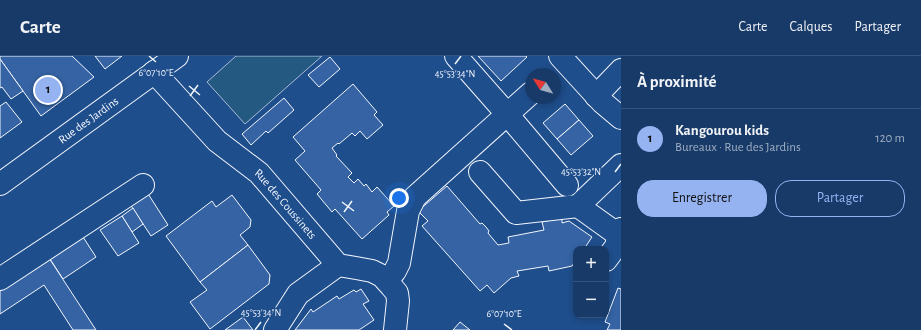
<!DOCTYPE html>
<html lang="fr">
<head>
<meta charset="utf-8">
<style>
  :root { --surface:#173a69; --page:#20416f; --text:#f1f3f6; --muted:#9eadc0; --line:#36547d; --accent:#95b2f1 }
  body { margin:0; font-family:"Alegreya Sans",sans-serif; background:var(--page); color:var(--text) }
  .controls { position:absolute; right:12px; bottom:12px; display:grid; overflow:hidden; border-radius:8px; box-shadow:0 2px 6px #0003 }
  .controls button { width:36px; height:36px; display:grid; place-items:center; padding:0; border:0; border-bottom:1px solid var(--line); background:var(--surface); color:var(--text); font:20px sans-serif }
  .compass { position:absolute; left:525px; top:12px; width:36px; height:36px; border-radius:50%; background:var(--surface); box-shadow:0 2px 6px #0003; rotate:307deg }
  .you { position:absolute; left:399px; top:142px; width:14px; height:14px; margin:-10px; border:3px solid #fff; border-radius:50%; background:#1a73e8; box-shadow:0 0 0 6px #1a73e833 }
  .badge { display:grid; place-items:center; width:26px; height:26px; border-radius:50%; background:var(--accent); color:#111; font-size:13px; font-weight:700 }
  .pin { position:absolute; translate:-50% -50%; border:2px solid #fff; box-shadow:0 1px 4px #0006 }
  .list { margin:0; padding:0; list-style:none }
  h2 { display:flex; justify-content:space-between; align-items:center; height:52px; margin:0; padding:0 16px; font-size:17px }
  h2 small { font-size:13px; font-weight:400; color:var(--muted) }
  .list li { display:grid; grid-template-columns:26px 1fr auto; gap:12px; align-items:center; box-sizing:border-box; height:60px; padding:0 16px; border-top:1px solid var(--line) }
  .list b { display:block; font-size:15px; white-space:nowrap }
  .list p { margin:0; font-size:13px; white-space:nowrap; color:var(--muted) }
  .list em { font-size:13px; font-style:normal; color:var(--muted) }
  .actions { display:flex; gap:8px; padding:12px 16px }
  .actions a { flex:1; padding:9px 0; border:1px solid var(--accent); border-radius:16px; text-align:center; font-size:14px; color:var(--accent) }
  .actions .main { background:var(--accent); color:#111 }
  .map { position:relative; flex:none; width:621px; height:274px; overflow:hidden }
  header { display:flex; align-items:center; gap:24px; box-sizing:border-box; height:56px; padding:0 20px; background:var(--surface); border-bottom:1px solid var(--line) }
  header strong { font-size:19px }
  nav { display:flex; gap:22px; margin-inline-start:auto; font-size:14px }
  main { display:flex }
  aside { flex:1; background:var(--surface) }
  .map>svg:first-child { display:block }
</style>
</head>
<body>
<header>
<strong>Carte</strong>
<nav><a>Carte</a><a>Calques</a><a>Partager</a></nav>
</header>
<main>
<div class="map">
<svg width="621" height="274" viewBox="0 0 621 274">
  <rect width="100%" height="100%" fill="#1f4e8c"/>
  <!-- green -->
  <path fill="#245a82" stroke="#a8bbd7" d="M 236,0 L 322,0 L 245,68 L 207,26 Z"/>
  <!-- building -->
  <g fill="#3563a3" stroke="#f2f6ff">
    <path d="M 0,0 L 72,0 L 94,21 L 41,60 L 0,3 Z"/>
    <path d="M 95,0 L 122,0 L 105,13 Z"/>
    <path d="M 478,0 L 526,0 L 527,1 L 501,25 Z"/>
    <path d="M 330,1 L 340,13 L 319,31 L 308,19 Z"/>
    <path d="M 0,3 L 23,35 L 11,43 L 2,31 L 0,32 Z"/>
    <path d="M 353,28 L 377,56 L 374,59 L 383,69 L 367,83 L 360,75 L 355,80 L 352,77 L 339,88 L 338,87 L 332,92 L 337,99 L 336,100 L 352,117 L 348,121 L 354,127 L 358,123 L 364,130 L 366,128 L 372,136 L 377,131 L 394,150 L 387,156 L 389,159 L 362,183 L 335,153 L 332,156 L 317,138 L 321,134 L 295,104 L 305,95 L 293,81 Z"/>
    <path d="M 284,42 L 294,54 L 268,77 L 266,75 L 251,89 L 242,78 Z"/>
    <path d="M 6,46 L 22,66 L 0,82 L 0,50 Z"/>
    <path d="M 565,48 L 579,64 L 557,83 L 543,67 Z"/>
    <path d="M 579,64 L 593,80 L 571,99 L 557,83 Z"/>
    <path d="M 447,130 L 480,168 L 482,167 L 486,171 L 489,175 L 488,177 L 498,189 L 509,187 L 508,181 L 544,174 L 542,166 L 562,162 L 562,167 L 569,165 L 592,181 L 584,193 L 576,193 L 576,204 L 572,210 L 549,215 L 548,210 L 517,215 L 519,220 L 511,222 L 494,237 L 487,229 L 480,235 L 422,170 L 428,165 L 418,155 Z"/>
    <path d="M 145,133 L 168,169 L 151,180 L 128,145 Z"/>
    <path d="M 232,139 L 251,164 L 250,171 L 240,179 L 248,189 L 200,226 L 166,180 L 212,145 L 216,151 Z"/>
    <path d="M 133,152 L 143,168 L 132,176 L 122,160 Z"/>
    <path d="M 122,160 L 139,187 L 118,200 L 100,174 Z"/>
    <path d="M 83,181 L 96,201 L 63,223 L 50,203 Z"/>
    <path d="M 248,189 L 270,219 L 269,228 L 210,273 L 190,246 L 207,234 L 200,226 Z"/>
    <path d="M 49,202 L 96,274 L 73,274 L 44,229 L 0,258 L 0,235 Z"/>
    <path d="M 618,232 L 621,233 L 621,274 L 607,274 L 610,268 L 605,266 Z"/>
    <path d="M 361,233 L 369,245 L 363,248 L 374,264 L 359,274 L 295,274 L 311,253 L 313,256 L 337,240 L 339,243 L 354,234 L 356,236 Z"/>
    <path d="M 243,261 L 253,274 L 225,274 Z"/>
    <path d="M 460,266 L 470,274 L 453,274 Z"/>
  </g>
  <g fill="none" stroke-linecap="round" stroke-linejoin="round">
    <defs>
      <g id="minor">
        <path d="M 456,0 L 507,58 L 567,129"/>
        <path d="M 560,0 L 602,46 L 621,62"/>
        <path id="s1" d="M 154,16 L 217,85 L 259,117 L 338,209 L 356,212 L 372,215 L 382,220 L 391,230 L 397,237 L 398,245 L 395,274"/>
        <path d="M 596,40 L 621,14"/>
        <path d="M 480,116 L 516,157 L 578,150 L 621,109"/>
        <path id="s2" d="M 0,128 L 177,0"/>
        <path d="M 578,150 L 617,178 L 621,173"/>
        <path d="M 606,204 L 617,189 L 617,178"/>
        <path d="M 0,223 L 143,129"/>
        <path d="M 387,225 L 395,215 L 399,207 L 408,155 L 415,141 L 531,37"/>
        <path d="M 275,274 L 298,238 L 338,209"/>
      </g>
    </defs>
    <!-- minor casing -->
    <use href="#minor" stroke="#f2f6ff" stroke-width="24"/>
    <!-- minor -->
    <use href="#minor" stroke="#1f4e8c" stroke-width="22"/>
  </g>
  <!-- ticks -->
  <path fill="none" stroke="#f2f6ff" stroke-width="1.5" d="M 149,0 L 156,6M 455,8 L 461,0M 189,30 L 200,39M 190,40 L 198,29M 615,116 L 621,108M 342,146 L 354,155M 344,156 L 352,145M 504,268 L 512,274M 255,274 L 261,266"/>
  <g text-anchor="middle" stroke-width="3" stroke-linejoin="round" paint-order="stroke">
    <!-- street labels -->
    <g font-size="12" fill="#f2f6ff" stroke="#1f4e8c">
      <text dy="4" stroke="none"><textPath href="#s2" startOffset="109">Rue des Jardins</textPath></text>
      <text dy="4" stroke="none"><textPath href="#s1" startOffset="187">Rue des Coussinets</textPath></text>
    </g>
  </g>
  <g font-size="10" text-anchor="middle" fill="#f2f6ff" stroke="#1f4e8c" stroke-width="3" stroke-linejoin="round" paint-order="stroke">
    <text x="156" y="20">6°07'10"E</text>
    <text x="455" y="21">45°53'34"N</text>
    <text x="581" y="119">45°53'32"N</text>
    <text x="261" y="260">45°53'34"N</text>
    <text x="504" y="261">6°07'10"E</text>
  </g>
</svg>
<div class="controls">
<button>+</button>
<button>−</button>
</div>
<svg class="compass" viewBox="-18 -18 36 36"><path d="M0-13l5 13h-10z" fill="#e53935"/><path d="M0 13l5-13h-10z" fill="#9eadc0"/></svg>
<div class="you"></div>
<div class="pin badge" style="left:48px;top:34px">1</div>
</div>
<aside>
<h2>À proximité<small></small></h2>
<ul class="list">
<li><span class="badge">1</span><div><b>Kangourou kids</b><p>Bureaux · Rue des Jardins</p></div><em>120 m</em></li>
</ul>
<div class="actions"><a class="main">Enregistrer</a><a>Partager</a></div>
</aside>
</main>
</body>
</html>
